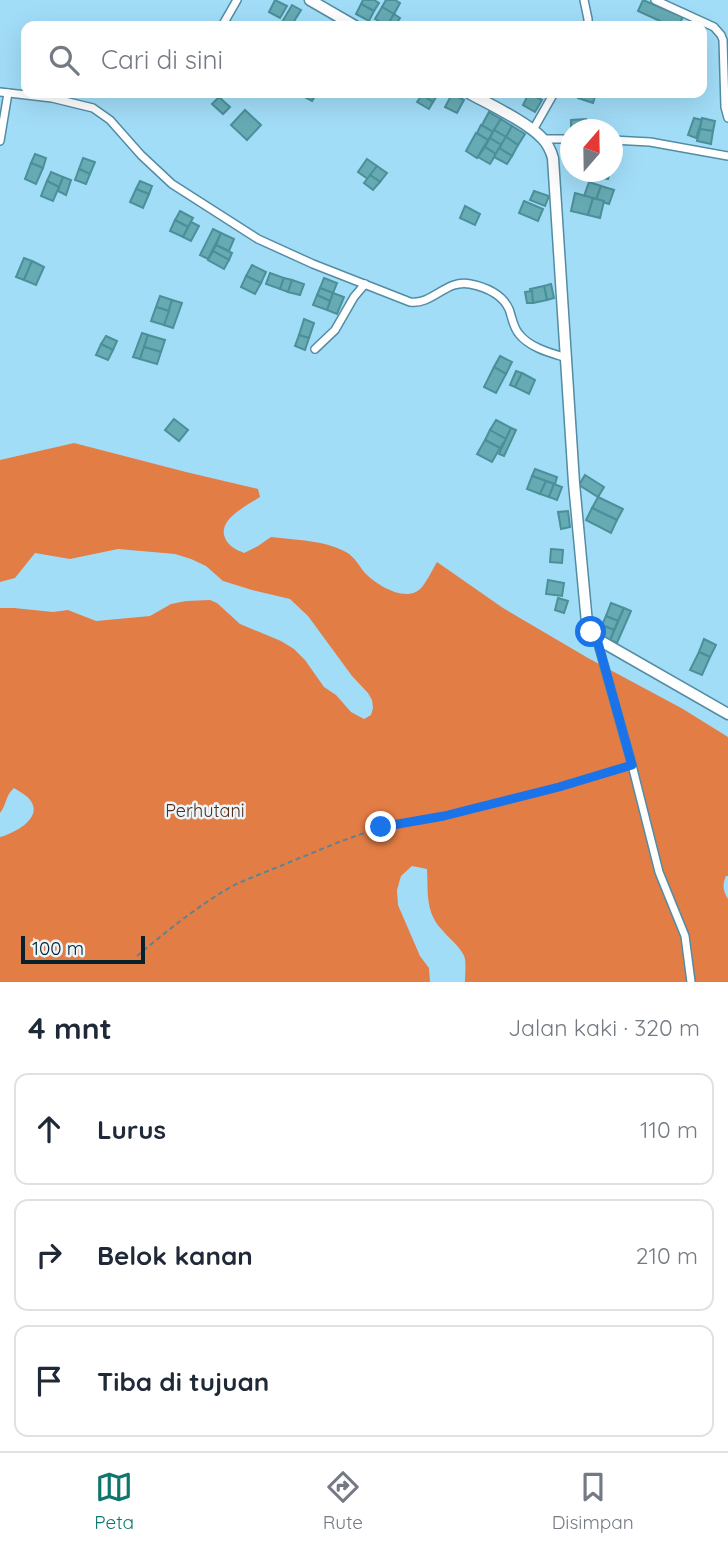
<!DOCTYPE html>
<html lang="id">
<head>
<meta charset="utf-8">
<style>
  :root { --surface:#fff; --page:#f2f2f3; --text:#1f2937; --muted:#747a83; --line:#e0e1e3; --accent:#0f766e }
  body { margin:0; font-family:Quicksand,sans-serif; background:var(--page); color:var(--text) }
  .compass { position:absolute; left:560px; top:119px; width:63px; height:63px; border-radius:50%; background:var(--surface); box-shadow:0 7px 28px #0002; rotate:20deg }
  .scale { position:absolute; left:21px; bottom:18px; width:124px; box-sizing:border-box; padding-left:7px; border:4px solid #08212a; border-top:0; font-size:19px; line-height:24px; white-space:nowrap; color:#08212a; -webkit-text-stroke:5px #ebf6fc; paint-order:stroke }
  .stop { position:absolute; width:21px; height:21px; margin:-16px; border:5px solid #1a73e8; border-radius:50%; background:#fff }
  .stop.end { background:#1a73e8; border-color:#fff; box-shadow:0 2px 7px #0008 }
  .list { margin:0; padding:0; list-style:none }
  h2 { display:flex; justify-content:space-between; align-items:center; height:91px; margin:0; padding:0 28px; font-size:30px }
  h2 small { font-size:23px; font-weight:400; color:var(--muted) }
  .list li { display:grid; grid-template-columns:46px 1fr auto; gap:21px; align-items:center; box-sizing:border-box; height:112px; margin:0 14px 14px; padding:0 14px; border:2px solid var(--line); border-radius:14px }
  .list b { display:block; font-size:26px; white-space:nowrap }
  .list em { font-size:23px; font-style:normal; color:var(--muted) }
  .icon { flex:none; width:38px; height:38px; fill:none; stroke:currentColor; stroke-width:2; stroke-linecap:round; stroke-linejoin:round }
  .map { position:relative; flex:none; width:728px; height:982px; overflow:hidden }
  .search { position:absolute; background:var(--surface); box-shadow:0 7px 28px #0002; left:21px; right:21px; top:21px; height:77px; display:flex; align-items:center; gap:18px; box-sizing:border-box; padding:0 24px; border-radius:14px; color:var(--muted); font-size:26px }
  .sheet { height:469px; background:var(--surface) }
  nav { display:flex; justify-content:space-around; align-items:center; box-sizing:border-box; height:98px; border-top:2px solid var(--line); background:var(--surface); font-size:19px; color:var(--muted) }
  nav a { display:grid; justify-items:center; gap:4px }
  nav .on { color:var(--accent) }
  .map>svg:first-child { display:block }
</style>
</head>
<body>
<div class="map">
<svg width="728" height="982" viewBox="0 0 728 982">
  <rect width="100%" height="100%" fill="#a2ddf8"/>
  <!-- forest -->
  <path fill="#e37d46" d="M 74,443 L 186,472 L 258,489 L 260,497 C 247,506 215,520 226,540 C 230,547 237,550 244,553 L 258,546 L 271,537 C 296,540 324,540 346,552 C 355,557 359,566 365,573 C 375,584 404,602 419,590 C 426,584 432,570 437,562 L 503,608 L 588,658 L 683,709 L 728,737 L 728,876 L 726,876 C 722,885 723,891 728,899 L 728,982 L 465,982 C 465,975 466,966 465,959 C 462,946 441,933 434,919 C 426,904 428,887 427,869 L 412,866 L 401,876 L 397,890 L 398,905 L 420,956 L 429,968 L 430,982 L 0,982 L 0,837 C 12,834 41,820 32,803 C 29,796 20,792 14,788 C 5,796 7,804 0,813 L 0,608 L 14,608 L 53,612 L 68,610 L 96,621 L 150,616 L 171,604 L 186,601 L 210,600 L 217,603 L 240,624 L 281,641 L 294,649 L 305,660 L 324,687 L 336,695 L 351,712 L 364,719 L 371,715 L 373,708 L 372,700 L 368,693 L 352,676 L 308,616 L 290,599 L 252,590 L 223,581 L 206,566 L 191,559 L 175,554 L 118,549 L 70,559 L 35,553 L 15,578 L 0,582 L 0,460 Z"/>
  <!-- building -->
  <g fill="#66abb4" stroke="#4b8f99" stroke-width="2">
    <path d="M 275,0 L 287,6 L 280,18 L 269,12 Z"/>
    <path d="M 363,0 L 374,0 L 379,3 L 374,11 L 361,4 Z"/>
    <path d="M 386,0 L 395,0 L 400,3 L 394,14 L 382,7 Z"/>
    <path d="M 643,0 L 683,17 L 678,26 L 671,26 L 638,11 Z"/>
    <path d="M 361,4 L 374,11 L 369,21 L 356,14 Z"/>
    <path d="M 292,5 L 301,10 L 291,26 L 286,26 L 281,24 Z"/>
    <path d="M 382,7 L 394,14 L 387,26 L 375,19 Z"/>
    <path d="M 394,14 L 400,18 L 395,26 L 387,26 Z"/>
    <path d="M 300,93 L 317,93 L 312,101 L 299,94 Z"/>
    <path d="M 423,93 L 439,93 L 433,102 L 422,95 Z"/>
    <path d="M 529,93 L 542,100 L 535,112 L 523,105 Z"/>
    <path d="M 579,93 L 596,93 L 593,103 L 578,98 Z"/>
    <path d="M 452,94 L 464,100 L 457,113 L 445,107 Z"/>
    <path d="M 422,95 L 433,102 L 429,109 L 417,102 Z"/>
    <path d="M 219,97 L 230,107 L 223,114 L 212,104 Z"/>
    <path d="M 245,110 L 261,125 L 247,140 L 231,125 Z"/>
    <path d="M 489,112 L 501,119 L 493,132 L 482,125 Z"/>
    <path d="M 694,118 L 702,120 L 696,138 L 688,135 Z"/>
    <path d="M 702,118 L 715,121 L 713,131 L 700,129 Z"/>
    <path d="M 501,119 L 512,126 L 506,137 L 494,130 Z"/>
    <path d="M 586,119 L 587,130 L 571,130 L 571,120 Z"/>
    <path d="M 481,125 L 493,132 L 488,140 L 477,133 Z"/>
    <path d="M 512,126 L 525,134 L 518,145 L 506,137 Z"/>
    <path d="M 700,129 L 713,131 L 711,144 L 697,141 Z"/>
    <path d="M 494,130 L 506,137 L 501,145 L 490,138 Z"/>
    <path d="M 476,133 L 488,140 L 477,158 L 466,151 Z"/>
    <path d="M 506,137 L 518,145 L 512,156 L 499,148 Z"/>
    <path d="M 490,138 L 501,145 L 496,154 L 485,147 Z"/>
    <path d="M 485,147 L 496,154 L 490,164 L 478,157 Z"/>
    <path d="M 499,148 L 512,156 L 507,164 L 494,157 Z"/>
    <path d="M 35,154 L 46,158 L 43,168 L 31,163 Z"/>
    <path d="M 83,158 L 95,162 L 90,174 L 79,169 Z"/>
    <path d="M 367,159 L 377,166 L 368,179 L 358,172 Z"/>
    <path d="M 31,163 L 43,168 L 36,184 L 25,179 Z"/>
    <path d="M 377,166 L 387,173 L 380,182 L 370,175 Z"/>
    <path d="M 79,169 L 90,174 L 86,184 L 75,180 Z"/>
    <path d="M 51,172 L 63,177 L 59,187 L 47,181 Z"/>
    <path d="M 594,172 L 610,172 L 608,179 L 593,176 Z"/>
    <path d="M 370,175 L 380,182 L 373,190 L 364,183 Z"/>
    <path d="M 63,177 L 71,180 L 66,195 L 58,191 Z"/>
    <path d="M 47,181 L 59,187 L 53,201 L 41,196 Z"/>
    <path d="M 140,181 L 152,186 L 149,194 L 136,189 Z"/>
    <path d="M 589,182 L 601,186 L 596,200 L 584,196 Z"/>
    <path d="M 601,186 L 614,190 L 609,204 L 596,200 Z"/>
    <path d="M 136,189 L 149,194 L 143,208 L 130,202 Z"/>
    <path d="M 534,191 L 549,196 L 545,206 L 530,200 Z"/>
    <path d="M 575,193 L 593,198 L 588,215 L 571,211 Z"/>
    <path d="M 593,198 L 604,201 L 600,218 L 588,215 Z"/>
    <path d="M 524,201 L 543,209 L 538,221 L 519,213 Z"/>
    <path d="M 465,206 L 480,214 L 475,225 L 460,218 Z"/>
    <path d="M 180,211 L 193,218 L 188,227 L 175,220 Z"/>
    <path d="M 175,220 L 188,227 L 183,237 L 170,231 Z"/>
    <path d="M 191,222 L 199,226 L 191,241 L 183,237 Z"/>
    <path d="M 213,229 L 221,233 L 208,259 L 200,255 Z"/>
    <path d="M 221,233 L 234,239 L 229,251 L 216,245 Z"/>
    <path d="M 216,245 L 232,253 L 229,260 L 213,251 Z"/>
    <path d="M 213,251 L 229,260 L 224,269 L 208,260 Z"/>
    <path d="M 24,258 L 32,261 L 24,280 L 16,277 Z"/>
    <path d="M 32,261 L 44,267 L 36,285 L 24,280 Z"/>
    <path d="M 252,265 L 266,272 L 261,283 L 246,276 Z"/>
    <path d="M 270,273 L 284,278 L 280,289 L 266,284 Z"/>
    <path d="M 246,276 L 261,283 L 255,294 L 241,287 Z"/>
    <path d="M 284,278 L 292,280 L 288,292 L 280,289 Z"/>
    <path d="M 324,278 L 337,283 L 333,293 L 320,288 Z"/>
    <path d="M 292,280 L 304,284 L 300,295 L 288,292 Z"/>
    <path d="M 551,284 L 554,298 L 547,300 L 544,286 Z"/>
    <path d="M 544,286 L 547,300 L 533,303 L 530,289 Z"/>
    <path d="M 320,288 L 333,293 L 330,301 L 317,295 Z"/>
    <path d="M 532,291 L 533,303 L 527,303 L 525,292 Z"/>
    <path d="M 333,293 L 344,297 L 337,314 L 327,310 Z"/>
    <path d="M 317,295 L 330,301 L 327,310 L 313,305 Z"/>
    <path d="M 160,296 L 172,300 L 169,311 L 156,307 Z"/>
    <path d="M 172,300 L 182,303 L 173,328 L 164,325 Z"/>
    <path d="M 156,307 L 169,311 L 164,325 L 151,321 Z"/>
    <path d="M 304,319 L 314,323 L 309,338 L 299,335 Z"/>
    <path d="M 142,333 L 148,335 L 140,359 L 133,357 Z"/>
    <path d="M 148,335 L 165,340 L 161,352 L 144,347 Z"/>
    <path d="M 299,335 L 309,338 L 305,350 L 295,346 Z"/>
    <path d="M 106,336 L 117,341 L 113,350 L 101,344 Z"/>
    <path d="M 101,344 L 113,350 L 108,360 L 96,355 Z"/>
    <path d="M 144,347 L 161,352 L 157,364 L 140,359 Z"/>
    <path d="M 500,356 L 512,362 L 506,374 L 494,367 Z"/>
    <path d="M 494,367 L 506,374 L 496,393 L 484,387 Z"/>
    <path d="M 516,371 L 522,373 L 515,387 L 510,385 Z"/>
    <path d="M 522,373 L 535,380 L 529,394 L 515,387 Z"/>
    <path d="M 174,419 L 188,430 L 179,441 L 165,430 Z"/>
    <path d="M 496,420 L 511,428 L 506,439 L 490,430 Z"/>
    <path d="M 511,428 L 516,430 L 504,456 L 499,454 Z"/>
    <path d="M 490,430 L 506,439 L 500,448 L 485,440 Z"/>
    <path d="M 485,440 L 500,448 L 492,462 L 477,454 Z"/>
    <path d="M 535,469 L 557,477 L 555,484 L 532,476 Z"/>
    <path d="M 585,475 L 604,487 L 598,497 L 579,485 Z"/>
    <path d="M 532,476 L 546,481 L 540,494 L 527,489 Z"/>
    <path d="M 546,481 L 554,484 L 549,497 L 540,494 Z"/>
    <path d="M 554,484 L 562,487 L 557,500 L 549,497 Z"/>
    <path d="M 598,497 L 623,509 L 617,520 L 592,508 Z"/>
    <path d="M 592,508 L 617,520 L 611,533 L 586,520 Z"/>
    <path d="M 568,511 L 570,527 L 561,529 L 558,512 Z"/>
    <path d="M 551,549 L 563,550 L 562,563 L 550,562 Z"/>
    <path d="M 548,580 L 564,583 L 562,596 L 546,594 Z"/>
    <path d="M 558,598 L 568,601 L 564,613 L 555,610 Z"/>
    <path d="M 611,603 L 624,608 L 618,621 L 606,616 Z"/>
    <path d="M 624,608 L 631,611 L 617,643 L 610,640 Z"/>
    <path d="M 606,616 L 618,621 L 614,630 L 602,625 Z"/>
    <path d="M 602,625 L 614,630 L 610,640 L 598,635 Z"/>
    <path d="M 704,639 L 716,645 L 710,657 L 699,652 Z"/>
    <path d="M 699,652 L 710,657 L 702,675 L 690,670 Z"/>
  </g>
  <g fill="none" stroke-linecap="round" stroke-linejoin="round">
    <defs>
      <g id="street">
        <path d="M 584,0 L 588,19 L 588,26"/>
        <path d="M 655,0 L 714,27 L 721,35 L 723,40 L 725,107 L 728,118"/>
        <path d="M 222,26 L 237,0"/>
        <path d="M 0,92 L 52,98 L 93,108 L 110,120 L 141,155 L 172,184 L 258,239 L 313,264 L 410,302 C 433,305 446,279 470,284 C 485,287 502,294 509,309 C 512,317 513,327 519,334 C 530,348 551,353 567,358"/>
        <path d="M 533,130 L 554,93"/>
        <path d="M 543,139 L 570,139"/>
        <path d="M 612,140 L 650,142 L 728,156"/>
        <path d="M 0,141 L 8,93"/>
        <path d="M 315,349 L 335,330 L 354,297 L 365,284"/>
        <path d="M 597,640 L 632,765 L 659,872 L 685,936 L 691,982"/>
      </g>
      <g id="secondary">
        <path d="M 310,0 L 355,26"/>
        <path d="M 469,93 C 489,104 527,122 542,138 C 548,144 551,151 553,158 L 574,483 L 587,623 L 591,632 L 597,639 L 728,714"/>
      </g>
    </defs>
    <!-- street casing -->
    <use href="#street" stroke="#538ca4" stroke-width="10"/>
    <!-- secondary casing -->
    <use href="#secondary" stroke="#538ca4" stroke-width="13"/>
    <!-- path -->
    <path stroke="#598497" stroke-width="2" stroke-dasharray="5 3.5" stroke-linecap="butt" d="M 137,956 C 168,930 200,904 236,884 L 339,842 L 381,827 L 444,816 L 559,787 L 624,767"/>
    <!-- street -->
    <use href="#street" stroke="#fff" stroke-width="7"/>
    <!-- secondary -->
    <use href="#secondary" stroke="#fff" stroke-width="10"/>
  </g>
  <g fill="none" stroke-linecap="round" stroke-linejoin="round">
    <!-- route -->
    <path stroke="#1a73e8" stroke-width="9" d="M 381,827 L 444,816 L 559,787 L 632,765 L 597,639 L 591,632"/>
  </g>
  <g text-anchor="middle" stroke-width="5" stroke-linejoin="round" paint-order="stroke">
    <!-- park labels -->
    <g font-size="18" fill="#552c16" stroke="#ebf6fc">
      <text x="205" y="817">Perhutani</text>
    </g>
  </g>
</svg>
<svg class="compass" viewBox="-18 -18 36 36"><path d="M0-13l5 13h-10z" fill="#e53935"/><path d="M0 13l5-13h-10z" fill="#747a83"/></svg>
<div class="scale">100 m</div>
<div class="stop" style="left:591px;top:632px"></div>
<div class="stop end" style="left:381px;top:827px"></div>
<div class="search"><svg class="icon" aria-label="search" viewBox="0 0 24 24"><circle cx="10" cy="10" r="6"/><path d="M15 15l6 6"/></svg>Cari di sini</div>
</div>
<section class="sheet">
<h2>4 mnt<small>Jalan kaki · 320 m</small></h2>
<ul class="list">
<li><svg class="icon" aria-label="ahead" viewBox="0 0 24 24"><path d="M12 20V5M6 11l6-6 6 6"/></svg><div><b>Lurus</b></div><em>110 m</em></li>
<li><svg class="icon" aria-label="right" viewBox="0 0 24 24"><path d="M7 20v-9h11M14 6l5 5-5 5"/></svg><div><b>Belok kanan</b></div><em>210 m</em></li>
<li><svg class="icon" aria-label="arrive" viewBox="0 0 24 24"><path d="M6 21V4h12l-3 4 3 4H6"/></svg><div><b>Tiba di tujuan</b></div></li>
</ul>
</section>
<nav>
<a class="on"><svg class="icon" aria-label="map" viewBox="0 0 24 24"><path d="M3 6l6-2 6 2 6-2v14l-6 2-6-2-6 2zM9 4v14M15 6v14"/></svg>Peta</a>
<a><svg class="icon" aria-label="directions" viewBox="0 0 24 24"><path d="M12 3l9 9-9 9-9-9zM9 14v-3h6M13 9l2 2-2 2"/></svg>Rute</a>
<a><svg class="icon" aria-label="saved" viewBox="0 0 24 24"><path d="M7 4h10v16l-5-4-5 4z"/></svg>Disimpan</a>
</nav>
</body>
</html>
